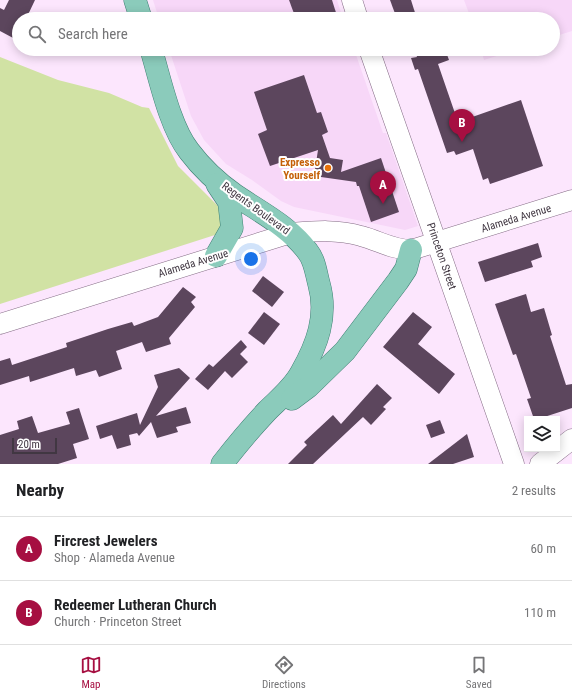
<!DOCTYPE html>
<html lang="en">
<head>
<meta charset="utf-8">
<style>
  :root { --surface:#fff; --page:#f6f6f6; --text:#202124; --muted:#757577; --line:#e0e0e0; --accent:#a60f41 }
  body { margin:0; font-family:"Roboto Condensed",sans-serif; background:var(--page); color:var(--text) }
  .controls { position:absolute; right:12px; bottom:12px; display:grid; overflow:hidden; border-radius:0px; box-shadow:0 2px 10px #0003 }
  .controls button { width:36px; height:36px; display:grid; place-items:center; padding:0; border:0; border-bottom:1px solid var(--line); background:var(--surface); color:var(--text); font:20px sans-serif }
  .scale { position:absolute; left:12px; bottom:10px; width:45px; box-sizing:border-box; padding-left:4px; border:2px solid #413742; border-top:0; font-size:11px; line-height:14px; white-space:nowrap; color:#413742; -webkit-text-stroke:3px #fff; paint-order:stroke }
  .you { position:absolute; left:251px; top:259px; width:14px; height:14px; margin:-10px; border:3px solid #fff; border-radius:50%; background:#1a73e8; box-shadow:0 0 0 6px #1a73e833 }
  .badge { display:grid; place-items:center; width:26px; height:26px; border-radius:50%; background:var(--accent); color:#fff; font-size:13px; font-weight:700 }
  .pin { position:absolute; translate:-50% -33px; filter:drop-shadow(0 1px 2px #0008) }
  .pin::after { content:''; position:absolute; top:21px; width:14px; height:12px; background:inherit; clip-path:polygon(0 0,100% 0,50% 100%) }
  .list { margin:0; padding:0; list-style:none }
  h2 { display:flex; justify-content:space-between; align-items:center; height:52px; margin:0; padding:0 16px; font-size:17px }
  h2 small { font-size:13px; font-weight:400; color:var(--muted) }
  .list li { display:grid; grid-template-columns:26px 1fr auto; gap:12px; align-items:center; box-sizing:border-box; height:64px; padding:0 16px; border-top:1px solid var(--line) }
  .list b { display:block; font-size:15px; white-space:nowrap }
  .list p { margin:0; font-size:13px; white-space:nowrap; color:var(--muted) }
  .list em { font-size:13px; font-style:normal; color:var(--muted) }
  .icon { flex:none; width:22px; height:22px; fill:none; stroke:currentColor; stroke-width:2; stroke-linecap:round; stroke-linejoin:round }
  .map { position:relative; flex:none; width:572px; height:464px; overflow:hidden }
  .search { position:absolute; background:var(--surface); box-shadow:0 2px 10px #0003; left:12px; right:12px; top:12px; height:44px; display:flex; align-items:center; gap:10px; box-sizing:border-box; padding:0 14px; border-radius:22px; color:var(--muted); font-size:15px }
  .sheet { height:180px; background:var(--surface) }
  nav { display:flex; justify-content:space-around; align-items:center; box-sizing:border-box; height:56px; border-top:1px solid var(--line); background:var(--surface); font-size:11px; color:var(--muted) }
  nav a { display:grid; justify-items:center; gap:2px }
  nav .on { color:var(--accent) }
  .map>svg:first-child { display:block }
</style>
</head>
<body>
<div class="map">
<svg width="572" height="464" viewBox="0 0 572 464">
  <rect width="100%" height="100%" fill="#fce6fd"/>
  <!-- built -->
  <g fill="#f7d7f8">
    <path d="M 153,0 L 337,0 L 343,19 L 159,19 Z"/>
    <path d="M 464,0 L 572,0 L 572,31 L 553,37 L 553,19 L 471,19 Z"/>
    <path d="M 169,49 L 354,49 L 383,133 L 386,133 L 418,226 L 405,230 L 294,207 L 281,201 L 252,180 L 226,164 L 204,140 L 191,116 Z"/>
    <path d="M 481,49 L 519,49 L 484,60 Z"/>
  </g>
  <!-- green -->
  <path fill="#d1e2a4" d="M 0,57 L 58,80 L 109,93 L 142,107 L 149,108 L 178,166 L 220,208 L 223,216 L 218,234 L 0,304 Z"/>
  <!-- building -->
  <g fill="#5c465d">
    <path d="M 9,0 L 35,0 L 26,19 L 19,19 L 19,31 L 15,39 L 0,31 L 0,8 L 4,10 Z"/>
    <path d="M 289,0 L 332,0 L 338,19 L 296,19 Z"/>
    <path d="M 390,0 L 411,0 L 417,19 L 397,19 Z"/>
    <path d="M 414,49 L 445,49 L 449,60 L 438,64 L 458,122 L 521,100 L 543,166 L 490,184 L 488,178 L 483,180 L 473,149 L 456,155 L 454,151 L 447,153 L 418,69 L 415,70 L 411,58 L 417,57 Z"/>
    <path d="M 304,75 L 317,113 L 321,112 L 328,132 L 322,135 L 330,158 L 343,160 L 341,172 L 381,158 L 399,212 L 371,222 L 359,186 L 357,186 L 356,182 L 314,176 L 318,150 L 270,166 L 258,134 L 267,130 L 254,92 Z"/>
    <path d="M 538,243 L 542,257 L 531,261 L 533,267 L 485,282 L 478,262 Z"/>
    <path d="M 263,276 L 284,292 L 272,307 L 252,291 Z"/>
    <path d="M 183,287 L 196,297 L 191,302 L 195,307 L 169,338 L 171,344 L 146,352 L 142,342 L 116,351 L 122,369 L 99,377 L 96,370 L 76,376 L 74,368 L 30,382 L 29,376 L 0,385 L 0,361 L 10,358 L 12,365 L 67,347 L 66,343 L 108,329 L 132,322 L 134,326 L 158,317 Z"/>
    <path d="M 526,294 L 531,312 L 544,308 L 552,335 L 550,336 L 566,385 L 572,384 L 572,408 L 538,419 L 534,419 L 527,399 L 531,398 L 516,354 L 513,355 L 495,304 Z"/>
    <path d="M 264,312 L 280,324 L 264,345 L 248,333 Z"/>
    <path d="M 413,312 L 432,327 L 418,344 L 455,374 L 439,394 L 383,347 Z"/>
    <path d="M 241,340 L 247,347 L 240,354 L 248,362 L 232,378 L 225,371 L 208,390 L 195,379 L 209,364 L 213,367 Z"/>
    <path d="M 179,368 L 190,378 L 156,416 L 186,407 L 191,423 L 176,427 L 178,432 L 157,438 L 151,422 L 139,436 L 137,433 L 129,435 L 131,445 L 117,449 L 112,435 L 100,439 L 96,426 L 137,413 L 140,425 L 158,387 L 154,375 Z"/>
    <path d="M 377,384 L 392,398 L 383,407 L 386,409 L 371,425 L 363,417 L 313,464 L 288,464 L 307,445 L 304,442 L 333,415 L 341,424 Z"/>
    <path d="M 79,408 L 89,439 L 73,444 L 77,458 L 58,464 L 0,464 L 0,435 L 19,429 L 17,421 L 32,416 L 38,433 L 70,424 L 66,412 Z"/>
    <path d="M 440,420 L 445,433 L 431,438 L 426,425 Z"/>
    <path d="M 467,434 L 474,457 L 453,464 L 428,464 Z"/>
  </g>
  <g fill="none" stroke-linecap="round" stroke-linejoin="round">
    <defs>
      <g id="minor">
        <path d="M 352,0 L 358,19"/>
        <path d="M 369,49 L 514,464"/>
        <path d="M 0,324 L 291,233 C 316,231 337,229 361,236 C 380,241 390,249 411,250 L 572,200"/>
        <path d="M 540,464 L 572,439"/>
      </g>
      <g id="major">
        <path d="M 135,0 L 141,19"/>
        <path d="M 151,49 C 160,79 170,127 189,151 C 201,167 218,183 235,195 C 260,212 290,227 308,252 C 315,261 316,273 319,284 C 328,316 317,345 301,373 C 293,388 279,399 267,411 C 251,428 236,446 222,464"/>
        <path d="M 216,256 L 232,228 L 229,202 L 217,184"/>
        <path d="M 292,399 L 308,387 L 345,351 L 398,281 L 406,269 L 411,250"/>
      </g>
    </defs>
    <!-- minor casing -->
    <use href="#minor" stroke="#846c85" stroke-width="21"/>
    <!-- major casing -->
    <use href="#major" stroke="#3e8173" stroke-width="23"/>
    <!-- minor -->
    <use href="#minor" stroke="#fff" stroke-width="20"/>
    <!-- major -->
    <use href="#major" stroke="#8bcbbb" stroke-width="22"/>
  </g>
  <!-- markers -->
  <circle fill="#e8710a" stroke="#fff" stroke-width="1.5" cx="328" cy="168" r="4"/>
  <g text-anchor="middle" stroke-width="4" stroke-linejoin="round" paint-order="stroke">
    <!-- food labels -->
    <g font-size="11" font-weight="bold" fill="#c56008" stroke="#fff" text-anchor="end">
      <text x="320" y="166">Expresso<tspan x="320" dy="13">Yourself</tspan></text>
    </g>
    <!-- street labels -->
    <g font-size="11" fill="#413742" stroke="#fff">
      <text transform="translate(256 208) rotate(36)" y="4">Regents Boulevard</text>
      <text transform="translate(516 218) rotate(-17)" y="4">Alameda Avenue</text>
      <text transform="translate(442 256) rotate(71)" y="4">Princeton Street</text>
      <text transform="translate(193 263) rotate(-17)" y="4">Alameda Avenue</text>
    </g>
  </g>
</svg>
<div class="controls">
<button><svg class="icon" aria-label="layers" viewBox="0 0 24 24"><path d="M12 4l9 5-9 5-9-5zM3 14l9 5 9-5"/></svg></button>
</div>
<div class="scale">20 m</div>
<div class="you"></div>
<div class="pin badge" style="left:383px;top:204px">A</div>
<div class="pin badge" style="left:462px;top:142px">B</div>
<div class="search"><svg class="icon" aria-label="search" viewBox="0 0 24 24"><circle cx="10" cy="10" r="6"/><path d="M15 15l6 6"/></svg>Search here</div>
</div>
<section class="sheet">
<h2>Nearby<small>2 results</small></h2>
<ul class="list">
<li><span class="badge">A</span><div><b>Fircrest Jewelers</b><p>Shop · Alameda Avenue</p></div><em>60 m</em></li>
<li><span class="badge">B</span><div><b>Redeemer Lutheran Church</b><p>Church · Princeton Street</p></div><em>110 m</em></li>
</ul>
</section>
<nav>
<a class="on"><svg class="icon" aria-label="map" viewBox="0 0 24 24"><path d="M3 6l6-2 6 2 6-2v14l-6 2-6-2-6 2zM9 4v14M15 6v14"/></svg>Map</a>
<a><svg class="icon" aria-label="directions" viewBox="0 0 24 24"><path d="M12 3l9 9-9 9-9-9zM9 14v-3h6M13 9l2 2-2 2"/></svg>Directions</a>
<a><svg class="icon" aria-label="saved" viewBox="0 0 24 24"><path d="M7 4h10v16l-5-4-5 4z"/></svg>Saved</a>
</nav>
</body>
</html>
